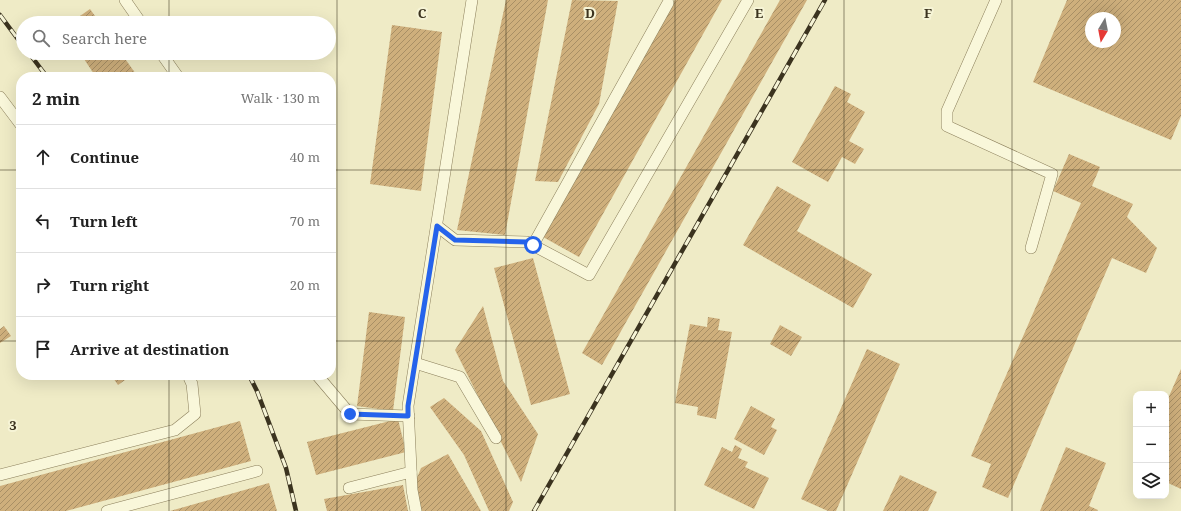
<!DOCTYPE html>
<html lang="en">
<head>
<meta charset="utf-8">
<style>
  :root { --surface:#fff; --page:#f2f2f2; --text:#222; --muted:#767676; --line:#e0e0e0 }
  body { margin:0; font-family:"Noto Serif",serif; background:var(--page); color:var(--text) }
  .controls { position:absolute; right:12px; bottom:12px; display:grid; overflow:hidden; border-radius:8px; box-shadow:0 4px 16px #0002 }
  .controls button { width:36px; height:36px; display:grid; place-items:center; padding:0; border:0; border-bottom:1px solid var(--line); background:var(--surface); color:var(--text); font:20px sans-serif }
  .compass { position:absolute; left:1085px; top:12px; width:36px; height:36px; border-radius:50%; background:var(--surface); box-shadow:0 4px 16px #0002; rotate:190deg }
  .stop { position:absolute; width:12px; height:12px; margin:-9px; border:3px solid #2563eb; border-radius:50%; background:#fff }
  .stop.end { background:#2563eb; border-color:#fff; box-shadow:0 1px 4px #0008 }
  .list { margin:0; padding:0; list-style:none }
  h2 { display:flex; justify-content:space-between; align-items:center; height:52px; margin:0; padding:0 16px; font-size:17px }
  h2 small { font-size:13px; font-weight:400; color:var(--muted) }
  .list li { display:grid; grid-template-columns:26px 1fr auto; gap:12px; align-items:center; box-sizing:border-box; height:64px; padding:0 16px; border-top:1px solid var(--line) }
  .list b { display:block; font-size:15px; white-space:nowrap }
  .list em { font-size:13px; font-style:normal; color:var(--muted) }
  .icon { flex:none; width:22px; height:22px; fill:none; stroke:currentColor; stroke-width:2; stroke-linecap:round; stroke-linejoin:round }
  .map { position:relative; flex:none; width:1181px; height:511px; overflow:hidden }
  .search { position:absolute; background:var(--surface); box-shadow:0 4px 16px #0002; left:16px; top:16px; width:320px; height:44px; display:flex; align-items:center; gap:10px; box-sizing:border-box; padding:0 14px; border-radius:22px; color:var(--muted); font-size:15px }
  .panel { position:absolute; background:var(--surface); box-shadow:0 4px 16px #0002; left:16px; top:72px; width:320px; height:308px; border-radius:16px }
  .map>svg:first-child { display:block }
</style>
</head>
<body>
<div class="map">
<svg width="1181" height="511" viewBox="0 0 1181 511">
  <defs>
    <pattern id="building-hatch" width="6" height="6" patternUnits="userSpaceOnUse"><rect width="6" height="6" fill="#ceaf7c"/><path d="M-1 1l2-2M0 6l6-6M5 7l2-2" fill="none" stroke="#a88f65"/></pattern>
  </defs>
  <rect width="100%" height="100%" fill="#efebc6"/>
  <!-- building -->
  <g fill="url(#building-hatch)" fill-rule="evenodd">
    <path d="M 506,0 L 548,0 L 505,235 L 457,230 Z"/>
    <path d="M 572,0 L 618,1 L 599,104 L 558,182 L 535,181 Z"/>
    <path d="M 675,0 L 722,0 L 579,257 L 543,237 Z"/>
    <path d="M 780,0 L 807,0 L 602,365 L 582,353 Z"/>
    <path d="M 1067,0 L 1181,0 L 1181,116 L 1171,140 L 1033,82 ZM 1091,18 L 1115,18 L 1115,42 L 1091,42 Z"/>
    <path d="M 90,9 L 100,23 L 70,23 Z"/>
    <path d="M 392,25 L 442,32 L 421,191 L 370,184 Z"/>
    <path d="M 80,53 L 121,53 L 138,77 L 96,77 Z"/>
    <path d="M 835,86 L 851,94 L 847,102 L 865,112 L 849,141 L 864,149 L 855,164 L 842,157 L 828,182 L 792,162 Z"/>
    <path d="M 1069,154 L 1100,167 L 1092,186 L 1133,204 L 1127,217 L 1157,248 L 1146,273 L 1112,258 L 1008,498 L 982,487 L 991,464 L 971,456 L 1081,203 L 1053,191 Z"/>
    <path d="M 777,186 L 811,205 L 797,231 L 872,274 L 853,308 L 743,245 Z"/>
    <path d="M 533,258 L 570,394 L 531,405 L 494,268 Z"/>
    <path d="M 483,306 L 503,381 L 538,434 L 521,482 L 455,350 Z"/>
    <path d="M 369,312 L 405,317 L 393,411 L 357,406 Z"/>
    <path d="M 708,317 L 720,319 L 718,330 L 732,332 L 716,419 L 697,415 L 698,407 L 675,403 L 690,324 L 707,327 Z"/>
    <path d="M 780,325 L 802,337 L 791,356 L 770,344 Z"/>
    <path d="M 4,326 L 11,336 L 0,343 L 0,329 Z"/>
    <path d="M 867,349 L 900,364 L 836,511 L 828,511 L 801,499 Z"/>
    <path d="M 1181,369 L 1181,489 L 1166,482 L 1166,403 Z"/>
    <path d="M 111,375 L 132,375 L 118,385 Z"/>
    <path d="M 444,398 L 481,431 L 513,502 L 509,511 L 489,511 L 464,455 L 430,407 Z"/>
    <path d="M 751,406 L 775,419 L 771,427 L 777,430 L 764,455 L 734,439 Z"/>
    <path d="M 398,419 L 406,452 L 316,475 L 307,442 Z"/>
    <path d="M 240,421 L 251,461 L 66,511 L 0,511 L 0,486 Z"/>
    <path d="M 735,445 L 742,449 L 738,458 L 748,462 L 745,467 L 769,478 L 754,509 L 704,485 L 722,447 L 732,452 Z"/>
    <path d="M 1066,447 L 1106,463 L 1089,506 L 1098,510 L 1097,511 L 1040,511 Z"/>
    <path d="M 448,454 L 481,511 L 416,511 L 412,490 L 421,468 Z"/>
    <path d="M 900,475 L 937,492 L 928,511 L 883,511 Z"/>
    <path d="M 269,483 L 277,511 L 170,511 Z"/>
    <path d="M 403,485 L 408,511 L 327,511 L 324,499 Z"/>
  </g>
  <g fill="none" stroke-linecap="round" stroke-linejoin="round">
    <defs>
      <g id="service">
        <path d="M 125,0 L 141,23"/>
        <path d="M 996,0 L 947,111 L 947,126 L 1052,174 L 1031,248"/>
        <path d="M 161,53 L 178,77"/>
        <path d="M 0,97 L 21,125"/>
        <path d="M 437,226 L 455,240 L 527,242 L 589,275 L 748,0"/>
        <path d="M 533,245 L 668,3"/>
        <path d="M 415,363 L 460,377 L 496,438"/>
        <path d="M 317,375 L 350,414 L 409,416"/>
        <path d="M 0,475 L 175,430 L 195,414 L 192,384 L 188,375"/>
        <path d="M 349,488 L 411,472"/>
        <path d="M 107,511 L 257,471"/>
        <path d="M 416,511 L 412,490 L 408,406 L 472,0"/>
      </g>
    </defs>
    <!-- service casing -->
    <use href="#service" stroke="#8b7f5b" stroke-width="12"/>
    <!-- service -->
    <use href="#service" stroke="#f9f7da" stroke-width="11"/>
    <defs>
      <g id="rail">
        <path d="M 0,15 L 23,46"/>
        <path d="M 29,53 L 47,77"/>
        <path d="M 249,375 L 257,391 L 286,468 L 296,511"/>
        <path d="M 534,511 L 825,0"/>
      </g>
    </defs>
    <!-- rail casing -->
    <use href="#rail" stroke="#3b331f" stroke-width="4.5"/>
    <!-- rail -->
    <use href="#rail" stroke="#f6f4d6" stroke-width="3" stroke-dasharray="9" stroke-linecap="butt"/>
  </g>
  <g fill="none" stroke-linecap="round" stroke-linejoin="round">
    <!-- route -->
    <path stroke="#2563eb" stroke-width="5" d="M 350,414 L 408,416 L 408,406 L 437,226 L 455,240 L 527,242 L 533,245"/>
  </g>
  <!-- grid -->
  <path fill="none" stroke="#3b331f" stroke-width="1" stroke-opacity="0.55" d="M 169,0 L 169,23M 337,0 L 337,511M 506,0 L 506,511M 675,0 L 675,511M 844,0 L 844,511M 1012,0 L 1012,511M 169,53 L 169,77M 0,170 L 21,170M 331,170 L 1181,170M 0,341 L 21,341M 331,341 L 1181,341M 169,375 L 169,511"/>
  <g font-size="13" text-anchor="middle" font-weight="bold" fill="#3b331f" stroke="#f6f4d6" stroke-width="4" stroke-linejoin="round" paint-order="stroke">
    <text x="422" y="18">C</text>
    <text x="590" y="18">D</text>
    <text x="759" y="18">E</text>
    <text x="928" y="18">F</text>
    <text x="13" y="430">3</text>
  </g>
</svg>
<div class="controls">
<button>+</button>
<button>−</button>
<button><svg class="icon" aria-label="layers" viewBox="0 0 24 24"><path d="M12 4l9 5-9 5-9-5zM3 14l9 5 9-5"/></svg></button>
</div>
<svg class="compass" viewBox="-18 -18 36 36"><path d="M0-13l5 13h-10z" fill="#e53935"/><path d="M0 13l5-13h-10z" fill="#767676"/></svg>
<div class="stop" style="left:533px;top:245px"></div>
<div class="stop end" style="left:350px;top:414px"></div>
<div class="search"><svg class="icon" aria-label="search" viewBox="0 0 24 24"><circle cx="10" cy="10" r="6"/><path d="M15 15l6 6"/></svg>Search here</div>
<section class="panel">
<h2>2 min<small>Walk · 130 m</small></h2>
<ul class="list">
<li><svg class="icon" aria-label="ahead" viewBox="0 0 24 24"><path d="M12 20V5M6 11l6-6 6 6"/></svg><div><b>Continue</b></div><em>40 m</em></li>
<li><svg class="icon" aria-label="left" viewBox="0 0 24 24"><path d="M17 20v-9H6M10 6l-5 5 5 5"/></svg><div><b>Turn left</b></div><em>70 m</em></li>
<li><svg class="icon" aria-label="right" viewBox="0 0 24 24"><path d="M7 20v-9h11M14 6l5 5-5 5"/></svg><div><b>Turn right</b></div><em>20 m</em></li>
<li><svg class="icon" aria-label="arrive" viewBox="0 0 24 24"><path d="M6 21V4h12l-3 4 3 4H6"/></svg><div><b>Arrive at destination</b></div></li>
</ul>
</section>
</div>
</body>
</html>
